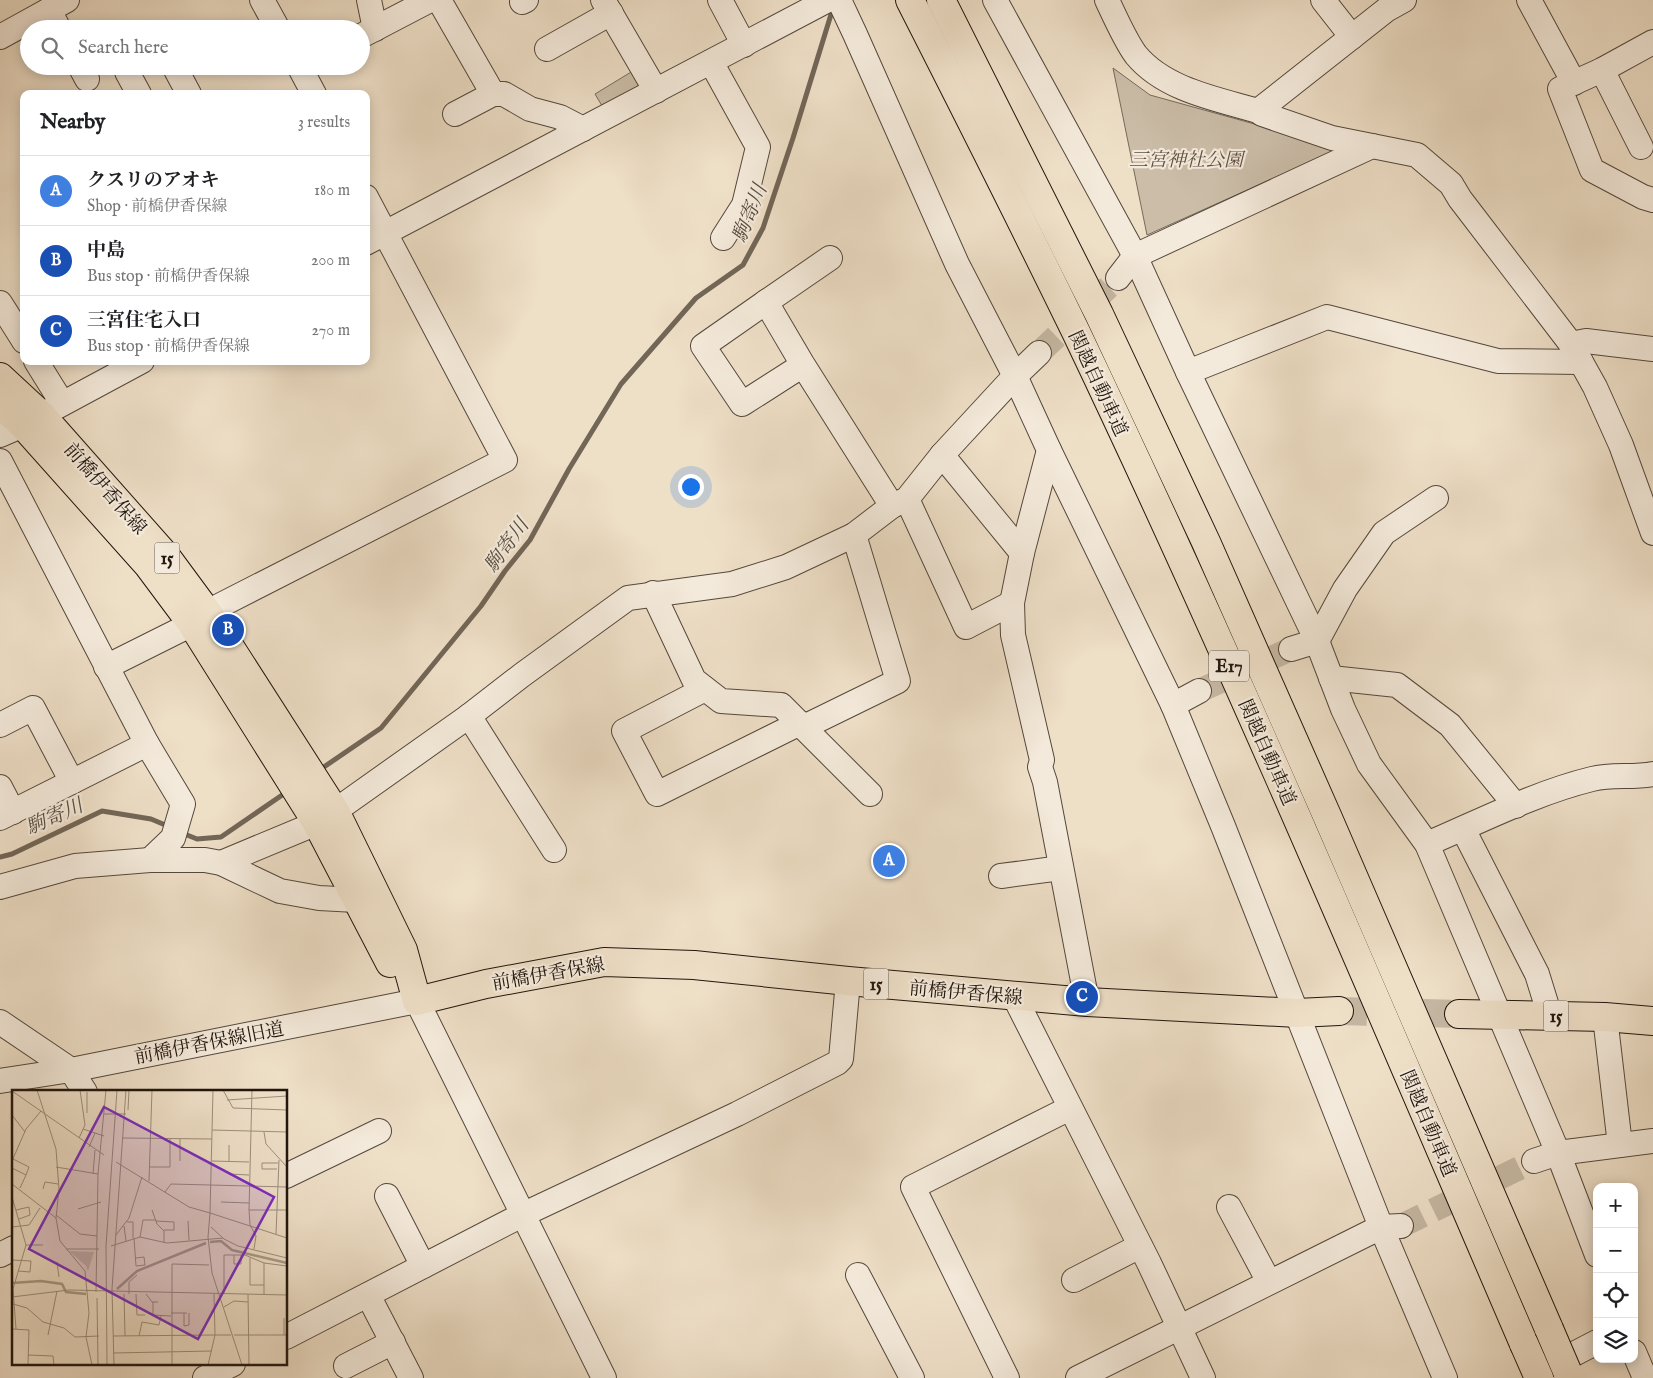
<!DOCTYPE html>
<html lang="en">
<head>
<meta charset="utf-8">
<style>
  :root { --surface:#fff; --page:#f2f2f2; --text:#202124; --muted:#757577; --line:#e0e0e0; --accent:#0b8043 }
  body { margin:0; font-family:"IM FELL English","Noto Serif JP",serif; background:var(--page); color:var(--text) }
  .controls { position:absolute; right:15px; bottom:15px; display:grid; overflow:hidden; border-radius:10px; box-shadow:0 2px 12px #0003 }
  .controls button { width:45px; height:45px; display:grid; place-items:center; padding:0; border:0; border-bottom:1px solid var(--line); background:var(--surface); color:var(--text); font:25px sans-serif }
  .you { position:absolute; left:690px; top:486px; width:18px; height:18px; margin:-12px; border:4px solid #fff; border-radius:50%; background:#1a73e8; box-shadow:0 0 0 8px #1a73e833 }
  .badge { display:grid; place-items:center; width:32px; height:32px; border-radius:50%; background:var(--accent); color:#fff; font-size:16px; font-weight:700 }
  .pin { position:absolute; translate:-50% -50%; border:2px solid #fff; box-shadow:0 1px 5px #0006 }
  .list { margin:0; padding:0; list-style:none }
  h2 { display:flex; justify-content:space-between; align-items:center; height:65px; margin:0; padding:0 20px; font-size:21px }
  h2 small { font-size:16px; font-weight:400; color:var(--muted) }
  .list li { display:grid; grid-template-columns:32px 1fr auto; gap:15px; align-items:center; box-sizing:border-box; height:70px; padding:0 20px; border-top:1px solid var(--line) }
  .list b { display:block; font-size:19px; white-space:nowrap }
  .list p { margin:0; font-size:16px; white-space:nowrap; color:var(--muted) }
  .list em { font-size:16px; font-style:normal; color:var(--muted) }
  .icon { flex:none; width:28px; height:28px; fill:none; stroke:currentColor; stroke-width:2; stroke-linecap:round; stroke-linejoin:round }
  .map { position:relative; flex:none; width:1653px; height:1378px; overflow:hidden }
  .search { position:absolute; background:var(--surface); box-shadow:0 2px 12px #0003; left:20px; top:20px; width:350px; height:55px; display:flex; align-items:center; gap:12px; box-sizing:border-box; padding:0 18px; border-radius:28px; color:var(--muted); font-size:19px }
  .panel { position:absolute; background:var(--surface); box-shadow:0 2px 12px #0003; left:20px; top:90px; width:350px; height:275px; border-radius:10px }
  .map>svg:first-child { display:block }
</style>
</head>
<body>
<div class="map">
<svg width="1653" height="1378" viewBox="0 0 1653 1378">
  <rect width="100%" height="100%" fill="#eedfc7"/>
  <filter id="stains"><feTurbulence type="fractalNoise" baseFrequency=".004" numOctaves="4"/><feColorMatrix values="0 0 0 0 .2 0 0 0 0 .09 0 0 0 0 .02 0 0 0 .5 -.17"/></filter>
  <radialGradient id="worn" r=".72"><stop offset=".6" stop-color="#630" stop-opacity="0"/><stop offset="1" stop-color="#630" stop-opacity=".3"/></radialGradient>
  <!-- green -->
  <g fill="#cbbda8" stroke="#766a5b">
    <path d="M 641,66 L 651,94 L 608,116 L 595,94 Z"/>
    <path d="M 1113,68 L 1150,95 L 1341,148 L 1147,235 Z"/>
  </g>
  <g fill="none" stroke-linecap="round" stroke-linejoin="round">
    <!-- stream -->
    <g stroke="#726657" stroke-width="5">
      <path d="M 318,771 L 381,728 L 481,606 L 505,571 L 530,540 L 569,469 L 621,384 L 696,298 L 743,265 L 763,228 L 793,138 L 833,8"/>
      <path d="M 182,833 L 197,839 L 221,837 L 288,791"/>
      <path d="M 0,857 L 12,854 L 102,811 L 151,819 L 170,827"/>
    </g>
    <!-- minor-tunnel -->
    <g stroke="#c5b7a2" stroke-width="24" stroke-dasharray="24 12" stroke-linecap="butt">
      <path d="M 1039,353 L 1118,278"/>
      <path d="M 1199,691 L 1291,649"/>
      <path d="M 1401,1226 L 1534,1161"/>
    </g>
    <!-- major-tunnel -->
    <path stroke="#c5b7a2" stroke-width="28" stroke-dasharray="28 14" stroke-linecap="butt" d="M 1339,1011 L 1459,1014"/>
    <defs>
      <g id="minor">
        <path d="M 262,0 L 278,29"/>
        <path d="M 369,0 L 375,29"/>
        <path d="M 439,0 L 493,94"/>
        <path d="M 603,0 L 656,91"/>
        <path d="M 720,0 L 744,45"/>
        <path d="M 839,0 L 855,34 L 957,264 L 1015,376 L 1049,450 L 1173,705 L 1223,826 L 1381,1227 L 1445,1378"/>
        <path d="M 995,0 L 1135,256 L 1188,372 L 1317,641 L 1343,709 L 1369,764 L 1427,844 L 1558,1153 L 1597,1255"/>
        <path d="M 1107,0 C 1114,15 1126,42 1136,55 C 1165,90 1217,99 1258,111 L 1262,114 L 1332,138 L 1417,155 L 1451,184 L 1460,199 L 1571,344 L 1595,387 L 1621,445 L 1653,533"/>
        <path d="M 1323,0 L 1352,37"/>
        <path d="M 1529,0 L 1574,83"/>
        <path d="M 522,2 L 526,0"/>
        <path d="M 49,10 L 59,29"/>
        <path d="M 361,36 L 430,0"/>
        <path d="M 0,37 L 67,0"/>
        <path d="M 1653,42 L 1602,70 L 1560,89 L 1592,170 L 1643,197 L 1653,200"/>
        <path d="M 547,49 L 611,13"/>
        <path d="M 711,62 L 758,147 L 744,205 L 723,238"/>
        <path d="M 80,66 L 87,79"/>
        <path d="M 133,66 L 127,72 L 139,94"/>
        <path d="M 174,66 L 189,94"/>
        <path d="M 299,66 L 314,94"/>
        <path d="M 1602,70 L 1641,147"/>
        <path d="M 1258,111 L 1386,10 L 1404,0"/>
        <path d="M 455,114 L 493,94 L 504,94 L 530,109 L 560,117 L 583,129"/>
        <path d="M 366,243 L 828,0"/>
        <path d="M 1118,278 L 1135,256 L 1372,146"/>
        <path d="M 766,302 L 830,258"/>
        <path d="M 0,303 L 24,341"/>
        <path d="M 1571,344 L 1586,341 L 1653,349"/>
        <path d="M 36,361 L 62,403"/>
        <path d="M 803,365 L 742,404 L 703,346 L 766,302 L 803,365 L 892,506"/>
        <path d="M 1188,372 L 1327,317 L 1498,361 L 1581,362"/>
        <path d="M 0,435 L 23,425 L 142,361"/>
        <path d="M 1049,450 L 1022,553 L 1012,603 L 1013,635 L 1042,760 L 1040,767 L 1045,782 L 1087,1002"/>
        <path d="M 942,455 L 1022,553"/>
        <path d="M 0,461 L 147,744 L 0,818"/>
        <path d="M 907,499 L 966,627 L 1012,603"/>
        <path d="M 653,593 L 694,680 L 721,701 L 781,705 L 870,794"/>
        <path d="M 217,607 L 505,460 L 366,197"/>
        <path d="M 1291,649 L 1317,641 L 1345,589 L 1384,533 L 1436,498"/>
        <path d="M 106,667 L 192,624"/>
        <path d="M 1331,678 L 1397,685 L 1450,725 L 1516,806"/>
        <path d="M 705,689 L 624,731 L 657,794 L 800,723"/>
        <path d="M 1173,705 L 1199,691"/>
        <path d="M 469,716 L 554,850"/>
        <path d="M 0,725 L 33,708 L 72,782"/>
        <path d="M 804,727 L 898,681 L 854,535"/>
        <path d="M 147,744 L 183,804 L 173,838 L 150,860"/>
        <path d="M 0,787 L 13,812"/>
        <path d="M 1463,829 L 1537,974 L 1550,1016"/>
        <path d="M 1427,844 C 1481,821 1535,793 1592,779 C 1612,774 1633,778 1653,774"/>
        <path d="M 221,863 L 317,823 L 335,811 L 469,716 L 522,675 L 628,598 L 732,584 L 786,567 L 854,535 L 892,506 L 907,499 L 942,455 L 1015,376 L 1039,353"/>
        <path d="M 1001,876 L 1061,868"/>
        <path d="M 0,887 L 75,866 L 150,860 L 205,860 L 221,863 L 280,891 L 319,898 L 356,900"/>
        <path d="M 1014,996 L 1149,1263 L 1203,1378"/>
        <path d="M 1605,1017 L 1620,1145"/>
        <path d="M 0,1022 L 71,1070 L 85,1092"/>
        <path d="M 0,1081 L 71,1070 L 417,1001 L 604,1378"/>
        <path d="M 1534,1161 L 1558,1153 L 1653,1141"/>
        <path d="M 286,1176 L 379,1131"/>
        <path d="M 387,1196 L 423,1266"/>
        <path d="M 1229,1207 L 1269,1282"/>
        <path d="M 0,1255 L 14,1248"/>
        <path d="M 858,1275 L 912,1378"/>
        <path d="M 1074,1280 L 1140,1246"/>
        <path d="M 368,1295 L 411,1378"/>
        <path d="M 286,1337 L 522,1215 L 737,1114 L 837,1063 L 841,1059 L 848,981"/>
        <path d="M 1634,1352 L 1645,1378"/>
        <path d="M 346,1366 L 393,1342"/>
        <path d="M 1547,1368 L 1597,1342"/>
        <path d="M 205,1378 L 233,1364"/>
        <path d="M 1007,1378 L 913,1187 L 1070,1108"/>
        <path d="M 1078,1378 L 1381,1227 L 1401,1226"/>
      </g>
      <g id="major">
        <path d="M 0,377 L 41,415 L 165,555 L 210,616 L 335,811 L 403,950 L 417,1001"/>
        <path d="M 0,404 L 23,425 L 148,565 L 192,624 L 317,823 L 390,963"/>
        <path d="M 417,1001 L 486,984 L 604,962 L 694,965 L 848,981 L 1087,1002 L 1297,1013 L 1339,1011"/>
        <path d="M 1459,1014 L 1605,1017 L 1653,1021"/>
      </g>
      <g id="highway">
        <path d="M 910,0 C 966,110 1022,221 1076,332 C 1235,665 1378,1005 1524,1344"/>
        <path d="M 941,0 L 1099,314 L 1206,542 L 1328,818 L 1549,1329"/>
      </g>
    </defs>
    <!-- minor casing -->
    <use href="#minor" stroke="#54483c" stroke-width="26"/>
    <!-- major casing -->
    <use href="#major" stroke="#21160e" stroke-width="30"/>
    <!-- highway casing -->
    <use href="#highway" stroke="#21160e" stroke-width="30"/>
    <!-- minor -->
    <use href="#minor" stroke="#f4eadb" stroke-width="24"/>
    <!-- major -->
    <use href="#major" stroke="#eedfc7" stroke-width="28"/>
    <!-- highway -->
    <use href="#highway" stroke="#eedfc7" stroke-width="28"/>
    <defs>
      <g id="highway-bridge">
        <path d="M 1549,1329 L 1567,1371"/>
        <path d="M 1524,1344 L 1539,1378"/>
      </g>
    </defs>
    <!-- highway-bridge casing -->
    <use href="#highway-bridge" stroke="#21160e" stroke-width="30" stroke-linecap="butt"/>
    <!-- highway-bridge -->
    <use href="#highway-bridge" stroke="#eedfc7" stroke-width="28"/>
  </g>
  <g text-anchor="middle" stroke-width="4.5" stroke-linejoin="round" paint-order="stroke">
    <!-- shield labels -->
    <g fill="#f4eadb" stroke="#60564c" stroke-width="1">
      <rect x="154.5" y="542.5" width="25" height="31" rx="4"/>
      <rect x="1209" y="650.5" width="40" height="31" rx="4"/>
      <rect x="863.5" y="968.5" width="25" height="31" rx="4"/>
      <rect x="1543.5" y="1000.5" width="25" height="31" rx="4"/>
    </g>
    <g font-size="18" font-weight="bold" fill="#21160e">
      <text x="167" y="564">15</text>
      <text x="1229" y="672">E17</text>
      <text x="876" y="990">15</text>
      <text x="1556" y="1022">15</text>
    </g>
    <!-- park labels -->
    <g font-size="19" font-style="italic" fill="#5c5044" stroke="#f4eadb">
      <text x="1186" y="166">三宮神社公園</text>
    </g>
    <!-- street labels -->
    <g font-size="19" fill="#21160e" stroke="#f4eadb">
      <text transform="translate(1099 383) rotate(65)" y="7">関越自動車道</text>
      <text transform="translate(106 488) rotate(49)" y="7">前橋伊香保線</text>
      <text transform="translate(1268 752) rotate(66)" y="7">関越自動車道</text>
      <text transform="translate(548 973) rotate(-10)" y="7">前橋伊香保線</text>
      <text transform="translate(966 992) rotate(5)" y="7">前橋伊香保線</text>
      <text transform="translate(209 1042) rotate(-11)" y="7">前橋伊香保線旧道</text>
      <text transform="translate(1429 1123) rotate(67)" y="7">関越自動車道</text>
    </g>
    <!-- water labels -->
    <g font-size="20" font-style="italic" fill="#574b3f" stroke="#f4eadb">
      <text transform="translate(749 213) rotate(-68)" y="7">駒寄川</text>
      <text transform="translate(506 545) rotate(-54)" y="7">駒寄川</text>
      <text transform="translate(54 816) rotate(-24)" y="7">駒寄川</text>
    </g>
  </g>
  <!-- overview -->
  <g transform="translate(12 1090)">
    <rect width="275" height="275" fill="#eedfc7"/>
    <path d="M 57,161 L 82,162 L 76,181 L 74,176 Z" fill="#cbbda8"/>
    <path fill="none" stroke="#a89b88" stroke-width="2.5" d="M 198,152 L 209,151 L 220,160 L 275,173M 0,193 L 29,191 L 50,194 L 54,202 L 74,204M 105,199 L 125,181 L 194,153"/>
    <path fill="none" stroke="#9c8f7d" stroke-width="1" d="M 25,0 L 44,59 L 47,99 L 44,128 L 48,151 L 73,181 L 77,223 L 74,247 L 80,275M 201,0 L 198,123 L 275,148M 211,0 L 221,18 L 275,20M 240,0 L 237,120 L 238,135 L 244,146 L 242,159M 0,1 L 92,65M 75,2 L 75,23M 215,10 L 275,6M 116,20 L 117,0M 92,24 L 114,24M 0,25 L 13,42M 71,39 L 92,46M 200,40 L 275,42M 252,42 L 254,54 L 275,77M 67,48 L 73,35 L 68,0M 111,48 L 200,49M 217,55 L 217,71M 77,57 L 83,43M 1,69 L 17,77 L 14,85M 0,71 L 14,39 L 29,21M 168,71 L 168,49M 200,71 L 237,72M 104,72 L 177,117 L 198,123M 44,77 L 86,84M 137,77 L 158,77 L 158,49M 0,78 L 14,85 L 8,98M 265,79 L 250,79 L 250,73 L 266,73M 81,84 L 83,60M 217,84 L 237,85M 137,91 L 140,0M 0,94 L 44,128M 31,99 L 33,92 L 46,94M 153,102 L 159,94 L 275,97M 0,107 L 14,155 L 1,199 L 4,239M 209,112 L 237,113M 66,119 L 89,112M 4,120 L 17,117 L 18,125 L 7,129M 140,120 L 145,134 L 152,141 L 152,152M 237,120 L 275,120M 198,123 L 196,147 L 200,183 L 230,275M 44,125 L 68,144 L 85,146M 144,131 L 162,132 L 162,140 L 152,140M 176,131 L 177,150M 115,132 L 121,132 L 121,148M 112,136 L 114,151M 0,137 L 17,135 L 28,118M 199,137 L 212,149 L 226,156 L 275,168M 264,144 L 267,70M 104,145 L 117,128 L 130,87M 128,147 L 131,130 L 144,130M 122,148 L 124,176 L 133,175 L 132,167 L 124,168M 14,155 L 31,155M 99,156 L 128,147 L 155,153 L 211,148M 54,159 L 87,159M 222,165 L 222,174 L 229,174 L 229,165M 238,168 L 238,195 L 252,195M 0,170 L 19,171 L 18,182 L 6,181M 45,172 L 47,187M 84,202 L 86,84 L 94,0M 112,204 L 113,246M 117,204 L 117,192 L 125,185M 124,204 L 125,225 L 133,225M 134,204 L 140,212 L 146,212M 212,204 L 212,165 L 233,165 L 252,173 L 275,176M 236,204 L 237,275M 252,205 L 252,173M 0,207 L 57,200 L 275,205M 85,208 L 86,275M 141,212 L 141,225 L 159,226M 1,214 L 15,218 L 31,232 L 52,238 L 63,247 L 87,246M 212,217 L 222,211 L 236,212M 159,223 L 175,223M 172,223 L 172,236 L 177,235 L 177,223M 272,228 L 272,245M 0,239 L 17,240 L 16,275M 36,245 L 45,201M 222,245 L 275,245M 101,246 L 203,245 L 202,204M 127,246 L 130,232 L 147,235 L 149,226M 101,263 L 200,261M 16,265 L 41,266 L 42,275M 95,275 L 94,156 L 105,0M 102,275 L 100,199 L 114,0M 160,275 L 160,174 L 197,175M 196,275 L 203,245 L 219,245"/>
    <path fill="#7b2cbf" fill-opacity="0.15" stroke="#7b2cbf" stroke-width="2.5" d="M 92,17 L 262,107 L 186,249 L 17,159 Z"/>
    <rect width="275" height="275" fill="none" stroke="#21160e" stroke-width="2.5"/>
  </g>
  <rect width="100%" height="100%" filter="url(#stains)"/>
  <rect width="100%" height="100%" fill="url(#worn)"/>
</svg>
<div class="controls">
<button>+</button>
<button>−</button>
<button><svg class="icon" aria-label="locate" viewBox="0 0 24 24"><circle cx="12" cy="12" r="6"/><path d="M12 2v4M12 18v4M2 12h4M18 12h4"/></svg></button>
<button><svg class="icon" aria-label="layers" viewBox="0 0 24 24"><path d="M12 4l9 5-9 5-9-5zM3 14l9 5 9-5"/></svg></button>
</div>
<div class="you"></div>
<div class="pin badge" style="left:889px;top:861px;background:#3f7fe0">A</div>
<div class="pin badge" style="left:228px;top:630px;background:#1a4fb4">B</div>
<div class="pin badge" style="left:1082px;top:997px;background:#1a4fb4">C</div>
<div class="search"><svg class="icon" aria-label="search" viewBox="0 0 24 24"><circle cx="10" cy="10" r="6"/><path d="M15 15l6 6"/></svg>Search here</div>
<section class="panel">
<h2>Nearby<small>3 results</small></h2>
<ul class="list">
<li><span class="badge" style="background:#3f7fe0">A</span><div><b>クスリのアオキ</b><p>Shop · 前橋伊香保線</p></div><em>180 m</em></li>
<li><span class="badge" style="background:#1a4fb4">B</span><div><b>中島</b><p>Bus stop · 前橋伊香保線</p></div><em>200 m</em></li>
<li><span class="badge" style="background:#1a4fb4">C</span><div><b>三宮住宅入口</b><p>Bus stop · 前橋伊香保線</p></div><em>270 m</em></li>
</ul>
</section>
</div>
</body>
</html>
